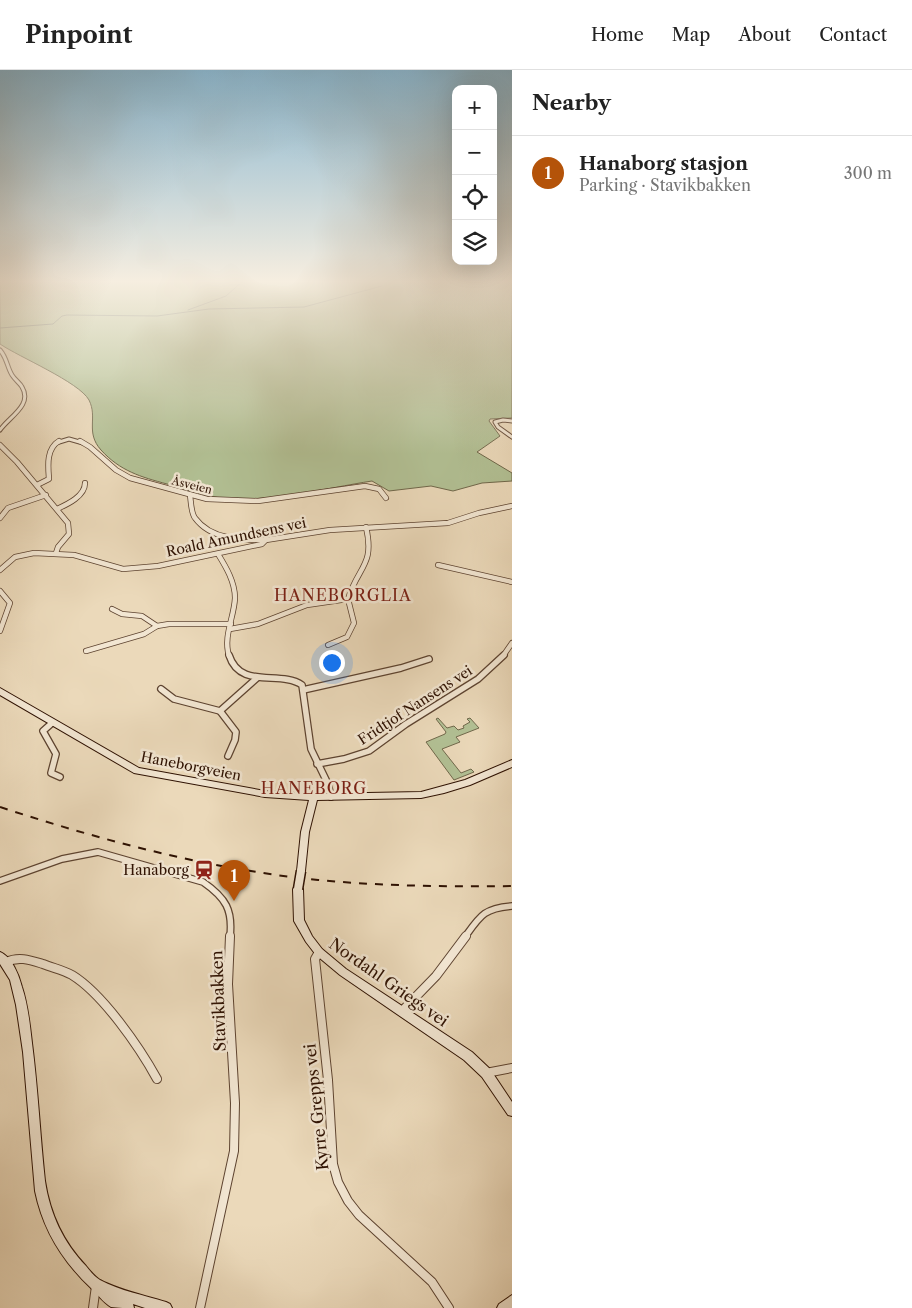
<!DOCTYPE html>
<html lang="en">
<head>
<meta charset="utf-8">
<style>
  :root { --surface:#fff; --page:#f6f6f6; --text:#222; --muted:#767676; --line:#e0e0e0; --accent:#b45309 }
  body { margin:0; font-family:"Libre Caslon Text",serif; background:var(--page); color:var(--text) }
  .controls { position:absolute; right:15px; top:15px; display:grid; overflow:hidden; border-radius:10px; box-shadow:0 5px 20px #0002 }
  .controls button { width:45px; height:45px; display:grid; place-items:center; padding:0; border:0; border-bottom:1px solid var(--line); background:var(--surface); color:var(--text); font:25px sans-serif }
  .you { position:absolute; left:331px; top:592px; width:18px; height:18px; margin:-12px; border:4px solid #fff; border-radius:50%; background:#1a73e8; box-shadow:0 0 0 8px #1a73e833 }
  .badge { display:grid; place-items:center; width:32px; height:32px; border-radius:50%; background:var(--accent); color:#fff; font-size:16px; font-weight:700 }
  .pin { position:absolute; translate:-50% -41px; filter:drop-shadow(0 1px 2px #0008) }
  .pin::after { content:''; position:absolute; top:26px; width:18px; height:15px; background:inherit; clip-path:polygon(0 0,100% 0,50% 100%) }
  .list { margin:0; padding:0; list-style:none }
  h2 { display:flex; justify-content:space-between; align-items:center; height:65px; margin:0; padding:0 20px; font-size:21px }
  h2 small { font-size:16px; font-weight:400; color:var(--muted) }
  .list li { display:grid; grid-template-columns:32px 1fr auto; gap:15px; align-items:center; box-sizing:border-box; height:75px; padding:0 20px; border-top:1px solid var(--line) }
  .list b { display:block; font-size:19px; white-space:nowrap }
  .list p { margin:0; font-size:16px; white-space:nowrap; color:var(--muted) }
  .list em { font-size:16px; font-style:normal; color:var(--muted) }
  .icon { flex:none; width:28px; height:28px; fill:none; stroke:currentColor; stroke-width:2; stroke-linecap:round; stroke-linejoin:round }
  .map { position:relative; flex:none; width:512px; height:1238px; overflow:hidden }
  header { display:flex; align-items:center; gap:30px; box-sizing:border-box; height:70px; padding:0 25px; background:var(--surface); border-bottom:1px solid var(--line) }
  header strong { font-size:24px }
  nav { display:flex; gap:28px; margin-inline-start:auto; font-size:18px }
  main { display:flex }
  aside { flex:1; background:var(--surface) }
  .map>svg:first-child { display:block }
</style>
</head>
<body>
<header>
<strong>Pinpoint</strong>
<nav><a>Home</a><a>Map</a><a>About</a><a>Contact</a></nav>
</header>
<main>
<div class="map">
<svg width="512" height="1238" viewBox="0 0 512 1238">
  <rect width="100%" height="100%" fill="#ebd9ba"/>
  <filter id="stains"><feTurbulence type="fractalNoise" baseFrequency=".004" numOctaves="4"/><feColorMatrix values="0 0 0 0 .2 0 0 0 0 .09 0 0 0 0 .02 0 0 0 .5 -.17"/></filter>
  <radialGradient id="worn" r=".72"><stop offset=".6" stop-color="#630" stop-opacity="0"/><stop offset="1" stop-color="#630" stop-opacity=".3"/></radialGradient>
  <!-- green -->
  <g fill="#b2c094" stroke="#70684b">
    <path d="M 0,210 L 512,210 L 512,348 L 490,349 L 489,351 L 500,366 L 477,382 L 512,403 L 512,411 L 482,413 L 453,421 L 431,416 L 389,421 L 372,411 C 327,418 258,435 214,427 C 199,425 183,418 167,414 C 141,407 120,401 101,380 C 85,362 98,348 89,330 C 79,312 19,287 0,274 Z"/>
    <path d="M 438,648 L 447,658 L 454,656 L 458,660 L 464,658 L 463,656 L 470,652 L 467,649 L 470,648 L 479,658 L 456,667 L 460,672 L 442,679 L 461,703 L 471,699 L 474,702 L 454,710 L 426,672 L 445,664 L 446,662 L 436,649 Z"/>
  </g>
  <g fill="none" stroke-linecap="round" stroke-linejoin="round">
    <!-- stream -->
    <g stroke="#6e7669" stroke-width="1">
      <path d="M 188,240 L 226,226 L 244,210"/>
      <path d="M 0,258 L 53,254 L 62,246 L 67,245 L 157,246 L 209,239 L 304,237 L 382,216"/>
    </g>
    <defs>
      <g id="street-far3">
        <path d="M 0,280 C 7,288 7,297 12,305 C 15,310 20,313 22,317 C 33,335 9,347 0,360"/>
        <path d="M 512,351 L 503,350 L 495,352 L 498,357 L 512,367"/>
        <path d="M 56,373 L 69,369 L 83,373"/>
      </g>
      <g id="street-far2">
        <path d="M 80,371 L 90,377 L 116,400 L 130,408 L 207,429 L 258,431 L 365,416 L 379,419 L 386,428"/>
        <path d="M 0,375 L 17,392 L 68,453 L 69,464 L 58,477 L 56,483"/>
        <path d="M 37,415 L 49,409 C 48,396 46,379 59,371"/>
        <path d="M 190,425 C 191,432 191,443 195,448 C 211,470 242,470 266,470"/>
        <path d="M 57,439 C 68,434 85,426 85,413"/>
        <path d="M 0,448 L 8,438 L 46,425"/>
        <path d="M 218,484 C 226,497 235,512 235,528 C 234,548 223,566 229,586"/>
        <path d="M 438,495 L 512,512"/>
        <path d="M 0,500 L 15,487 L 34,483 L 74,485 L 123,499 L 158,496 L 262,474 L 266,470 L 330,460 L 448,453 L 479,443 L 512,436"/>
        <path d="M 0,521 L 10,533 L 0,561"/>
        <path d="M 112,539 L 122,544 L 142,546 L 157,556"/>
        <path d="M 230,559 L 258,554 L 307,535 L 348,529 C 358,496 375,496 366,457"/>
        <path d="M 328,575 L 347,567 L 354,553 L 348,529"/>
        <path d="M 86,581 L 144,564 L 157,556 L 169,554 L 231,554"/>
        <path d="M 503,586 L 512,573"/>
      </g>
      <g id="street-far1">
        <path d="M 229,585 C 240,620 280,600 302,615 L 311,679 L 328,714 L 331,727"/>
        <path d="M 161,619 L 174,629 L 220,641 L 257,608"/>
        <path d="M 303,620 L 401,598 L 429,589"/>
        <path d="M 220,641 L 236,662 L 235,670 L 228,686"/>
        <path d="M 52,653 L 43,661 L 56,684 L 51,703 L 60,707"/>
        <path d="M 317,694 L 344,689 L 369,681 L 406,654 L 478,609 L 504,585"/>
        <path d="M 0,811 L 62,789 L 98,782 L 203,812 C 226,828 233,840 230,867"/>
        <path d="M 465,867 C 480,846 484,838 512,836"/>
      </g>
      <g id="street">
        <path d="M 319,882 L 315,889 L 328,1010 L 333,1094 L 338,1112 L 348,1131 L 359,1145 L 432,1212 L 449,1238"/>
        <path d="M 6,892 C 19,886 30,890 43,894 C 53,898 63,900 72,905 C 103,924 140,978 157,1009"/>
        <path d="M 402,941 L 436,906 L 466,866"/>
        <path d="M 486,1003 L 512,998"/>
        <path d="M 93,1238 L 96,1216"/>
        <path d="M 200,1238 L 234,1081 L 235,1033 L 228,914 L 230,866"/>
      </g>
      <g id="secondary">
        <path d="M 0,618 L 139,698 L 265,721 L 314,724 L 421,722 L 465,710 L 512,690 L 512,697 L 470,715 L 444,723 L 421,728 L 317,730 L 309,762 L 305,801 L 304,804 L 301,805 L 298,804 L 297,801 L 301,762 L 309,730 L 265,727 L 134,703 L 0,625 Z"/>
        <path d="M 298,815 L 301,816 L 303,819 L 304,850 L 312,866 L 322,879 L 346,899 L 472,982 L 490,999 L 512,1032 L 512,1046 L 508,1045 L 482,1007 L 464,990 L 340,905 L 316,885 L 306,872 L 294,851 L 293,819 L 295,816 Z"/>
        <path d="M 0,882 C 12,887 19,905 22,917 C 28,935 30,955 32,973 C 38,1019 40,1065 45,1111 C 50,1144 63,1172 86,1196 C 90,1201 95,1207 100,1210 C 120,1221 144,1225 166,1232 L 170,1234 L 172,1238 L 145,1238 L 133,1234 L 134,1238 C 128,1238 117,1238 111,1237 C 104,1233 98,1225 92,1219 C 62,1191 43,1160 35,1121 L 23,982 L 16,935 L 10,910 L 0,894 Z"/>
        <path d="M 512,1225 L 512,1238 L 497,1238 L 499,1234 Z"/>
      </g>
    </defs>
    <!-- street-far3 casing -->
    <use href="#street-far3" stroke="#5d4330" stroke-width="5"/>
    <!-- street-far2 casing -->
    <use href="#street-far2" stroke="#5d4330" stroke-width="6"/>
    <!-- street-far1 casing -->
    <use href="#street-far1" stroke="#5d4330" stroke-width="8"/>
    <!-- street casing -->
    <use href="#street" stroke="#5d4330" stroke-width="10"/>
    <!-- secondary casing -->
    <use href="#secondary" stroke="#2e1102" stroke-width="2"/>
    <!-- street-far3 -->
    <use href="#street-far3" stroke="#f2e6d2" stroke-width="3"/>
    <!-- street-far2 -->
    <use href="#street-far2" stroke="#f2e6d2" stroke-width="4.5"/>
    <!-- street-far1 -->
    <use href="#street-far1" stroke="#f2e6d2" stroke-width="5.5"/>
    <!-- street -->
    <use href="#street" stroke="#f2e6d2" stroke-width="8"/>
    <!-- secondary -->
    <use href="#secondary" fill="#f2e6d2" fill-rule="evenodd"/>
    <!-- rail -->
    <path stroke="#2e1102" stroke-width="2" stroke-dasharray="8 8" stroke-linecap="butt" d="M 0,737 C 104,771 209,799 318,810 C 383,816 447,817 512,816"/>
    <defs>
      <path id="secondary-bridge" d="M 298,819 L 301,801"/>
    </defs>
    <!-- secondary-bridge casing -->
    <use href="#secondary-bridge" stroke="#2e1102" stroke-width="11" stroke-linecap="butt"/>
    <!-- secondary-bridge -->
    <use href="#secondary-bridge" stroke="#f2e6d2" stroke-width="8"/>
  </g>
  <!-- sky -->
  <linearGradient id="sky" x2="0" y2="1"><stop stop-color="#88b6d0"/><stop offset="0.55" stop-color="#f6eee0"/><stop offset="1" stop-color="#f6eee0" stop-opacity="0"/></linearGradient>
  <rect width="512" height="384" fill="url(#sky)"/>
  <!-- icons -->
  <defs>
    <symbol id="station-bare" viewBox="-9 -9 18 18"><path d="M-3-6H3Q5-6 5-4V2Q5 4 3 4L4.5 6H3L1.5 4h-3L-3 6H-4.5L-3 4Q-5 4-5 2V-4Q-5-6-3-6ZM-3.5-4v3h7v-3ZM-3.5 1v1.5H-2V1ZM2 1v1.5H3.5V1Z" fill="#8f2418" stroke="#f2e6d2" stroke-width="2.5" paint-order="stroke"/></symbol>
  </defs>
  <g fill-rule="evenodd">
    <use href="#station-bare" x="190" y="786" width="28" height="28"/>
  </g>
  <g text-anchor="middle" stroke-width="5" stroke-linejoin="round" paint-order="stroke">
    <!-- far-street labels -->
    <g font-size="11" fill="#2e1102" stroke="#f2e6d2">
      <text transform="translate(192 415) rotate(14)" y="4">Åsveien</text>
    </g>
    <!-- street labels -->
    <g font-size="14" fill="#2e1102" stroke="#f2e6d2">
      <text transform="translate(236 467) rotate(-12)" y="5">Roald Amundsens vei</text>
      <text transform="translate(415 635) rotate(-33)" y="5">Fridtjof Nansens vei</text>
      <text transform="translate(191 696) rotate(11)" y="5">Haneborgveien</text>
    </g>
    <!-- poi labels -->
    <g font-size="14" fill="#2e1102" stroke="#f2e6d2" text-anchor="end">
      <text x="189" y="805">Hanaborg</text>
    </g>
    <!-- quarter labels -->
    <g font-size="16" letter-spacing="1" fill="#7a1f14" stroke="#f2e6d2">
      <text x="343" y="531">HANEBORGLIA</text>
      <text x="314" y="724">HANEBORG</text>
    </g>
    <!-- near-street labels -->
    <g font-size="16" fill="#2e1102" stroke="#f2e6d2">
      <text transform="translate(389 912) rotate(35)" y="6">Nordahl Griegs vei</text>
      <text transform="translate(218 931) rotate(-92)" y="6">Stavikbakken</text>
      <text transform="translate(316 1037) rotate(-96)" y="6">Kyrre Grepps vei</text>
    </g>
  </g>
  <rect width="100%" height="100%" filter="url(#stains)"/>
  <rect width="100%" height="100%" fill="url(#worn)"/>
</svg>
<div class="controls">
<button>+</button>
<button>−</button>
<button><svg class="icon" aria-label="locate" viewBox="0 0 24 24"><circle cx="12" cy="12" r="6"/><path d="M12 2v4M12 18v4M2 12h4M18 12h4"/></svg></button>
<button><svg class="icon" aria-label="layers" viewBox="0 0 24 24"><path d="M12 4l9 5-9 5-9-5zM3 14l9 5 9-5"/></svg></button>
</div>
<div class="you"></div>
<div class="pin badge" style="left:234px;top:831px">1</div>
</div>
<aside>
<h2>Nearby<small></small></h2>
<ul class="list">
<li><span class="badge">1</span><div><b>Hanaborg stasjon</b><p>Parking · Stavikbakken</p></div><em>300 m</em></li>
</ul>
</aside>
</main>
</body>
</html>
